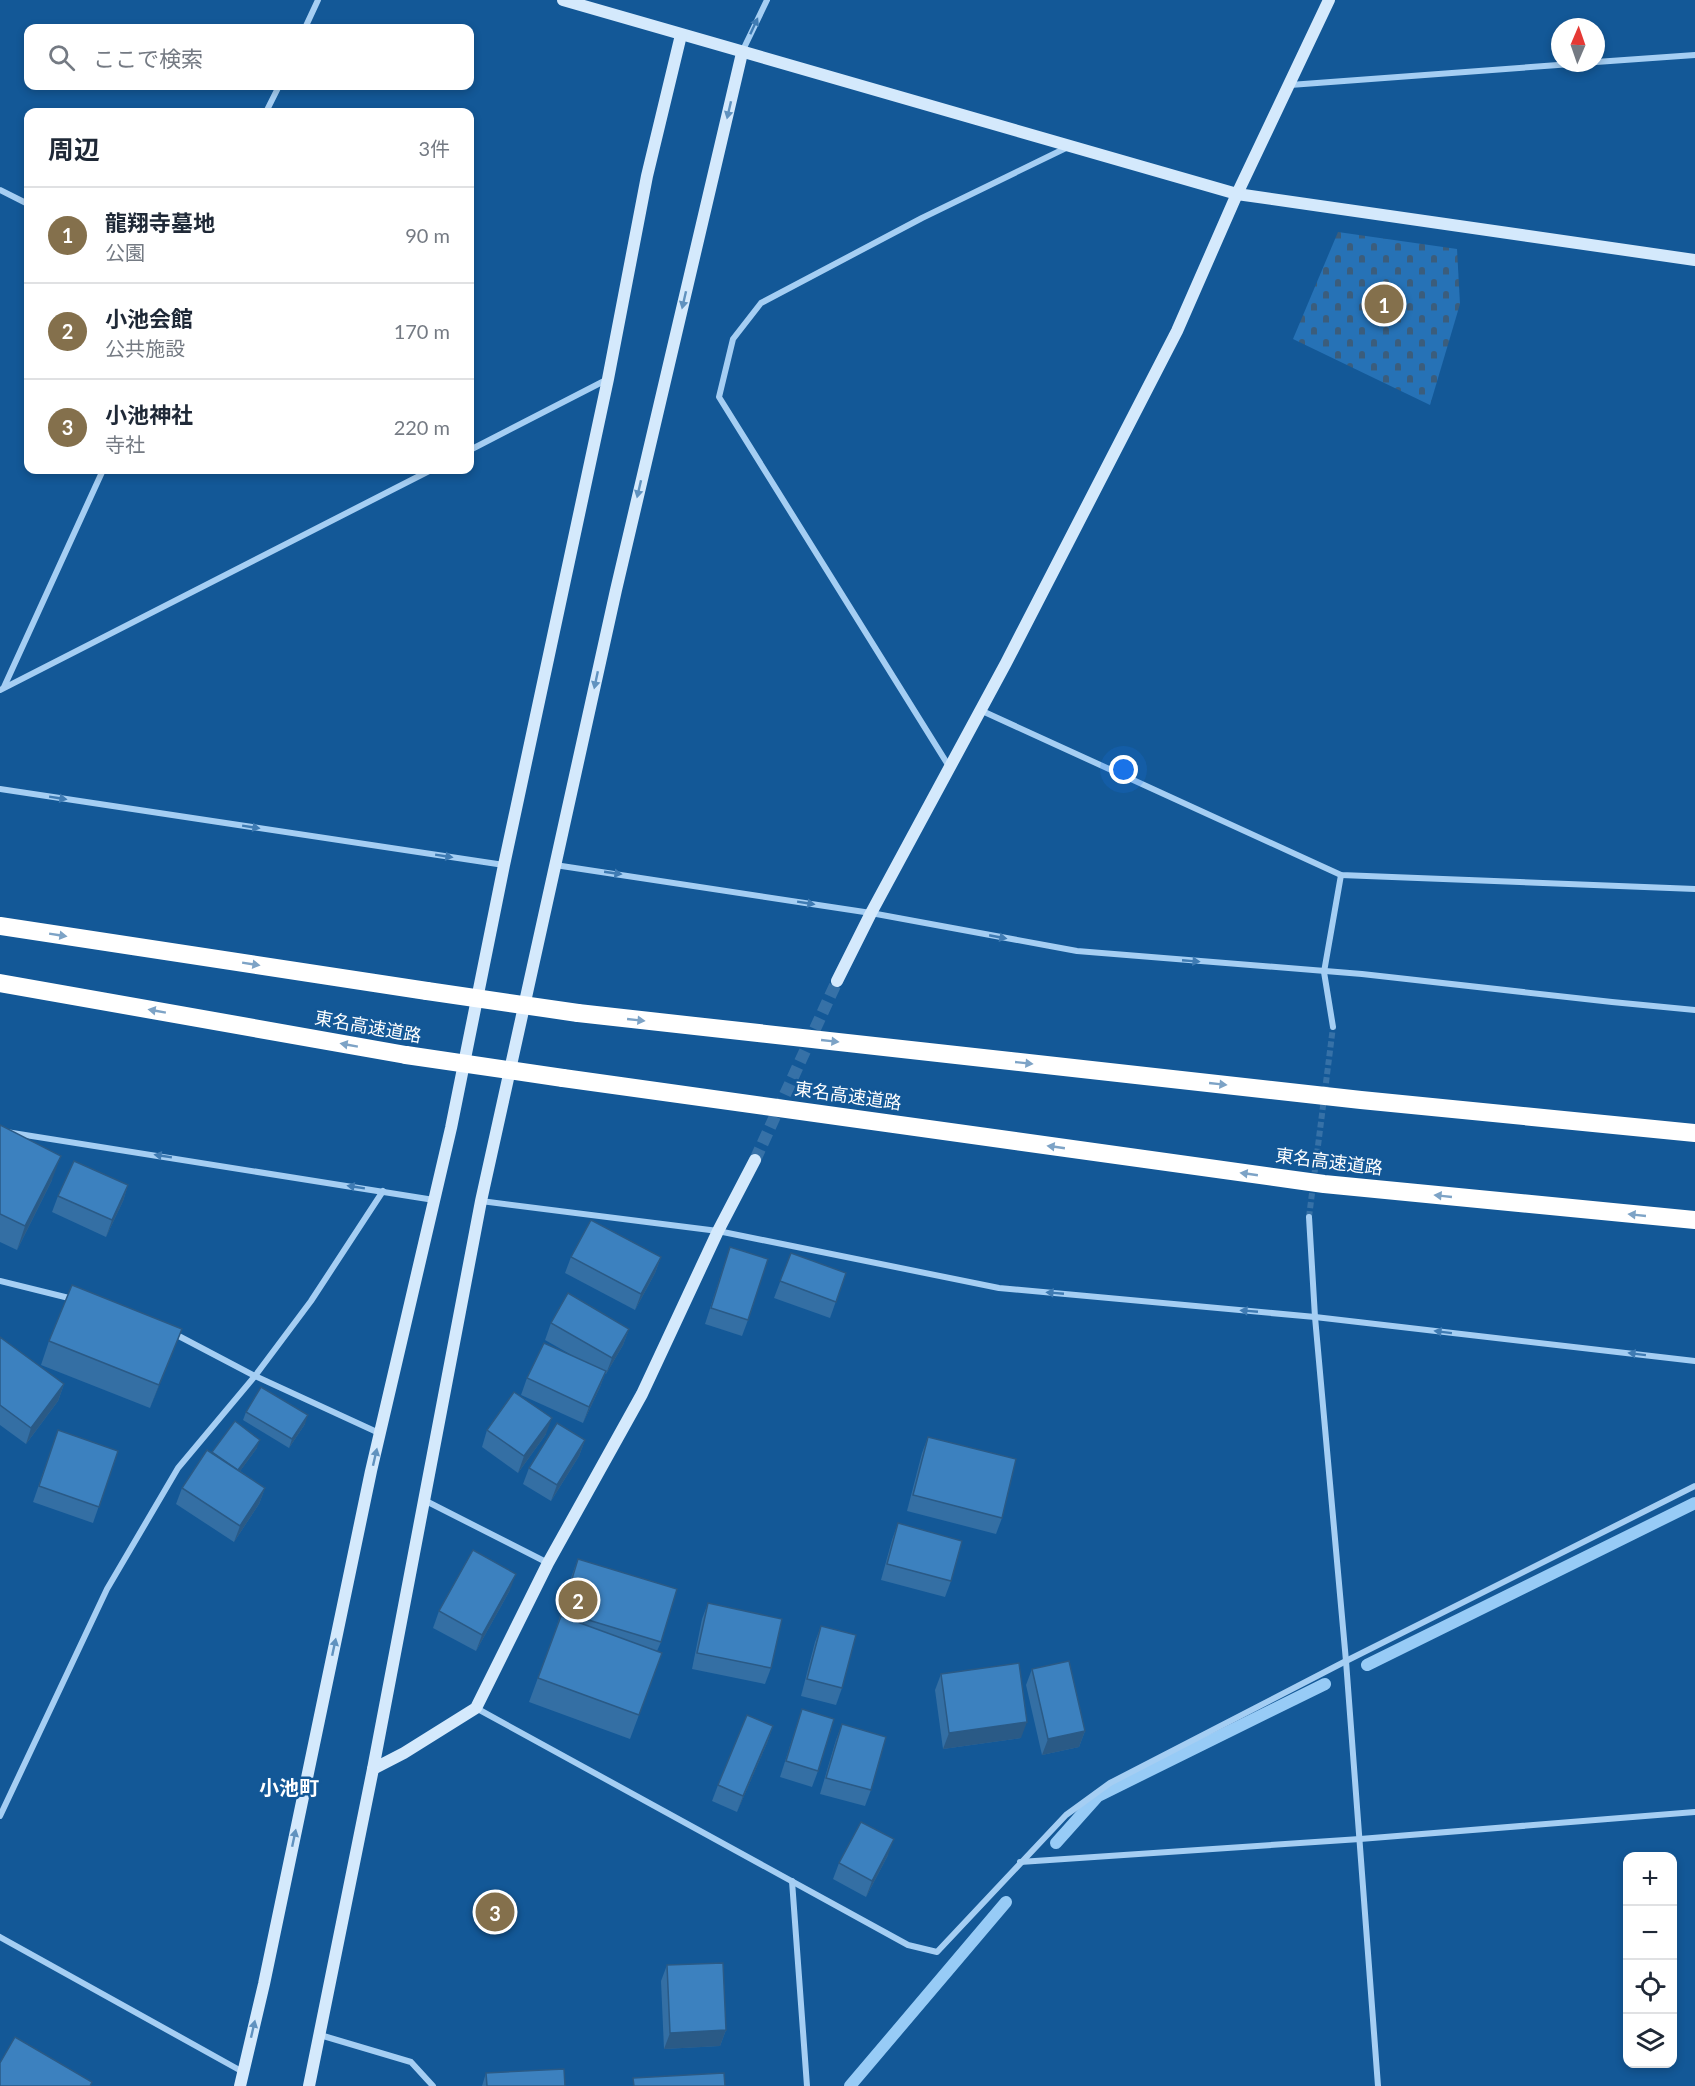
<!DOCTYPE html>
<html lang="ja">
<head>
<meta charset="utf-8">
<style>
  :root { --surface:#fff; --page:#f6f6f7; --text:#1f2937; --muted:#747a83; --line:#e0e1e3; --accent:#84704c }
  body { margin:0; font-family:Lato,"Noto Sans JP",sans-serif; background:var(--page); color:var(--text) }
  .controls { position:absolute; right:18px; bottom:18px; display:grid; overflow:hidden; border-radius:12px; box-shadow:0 3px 9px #0003 }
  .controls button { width:54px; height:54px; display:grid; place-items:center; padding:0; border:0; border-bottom:2px solid var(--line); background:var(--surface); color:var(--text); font:30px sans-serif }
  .compass { position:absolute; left:1551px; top:18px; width:54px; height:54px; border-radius:50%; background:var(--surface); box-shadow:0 3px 9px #0003; rotate:2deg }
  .you { position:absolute; left:1124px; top:770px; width:21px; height:21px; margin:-15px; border:4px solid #fff; border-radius:50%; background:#1a73e8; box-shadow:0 0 0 9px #1a73e833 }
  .badge { display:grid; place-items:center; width:39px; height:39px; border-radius:50%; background:var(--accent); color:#fff; font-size:20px; font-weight:700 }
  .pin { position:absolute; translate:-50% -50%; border:3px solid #fff; box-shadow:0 2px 6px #0006 }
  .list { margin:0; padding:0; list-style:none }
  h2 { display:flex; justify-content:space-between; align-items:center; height:78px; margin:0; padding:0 24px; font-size:26px }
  h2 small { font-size:20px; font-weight:400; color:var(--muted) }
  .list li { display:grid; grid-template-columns:39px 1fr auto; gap:18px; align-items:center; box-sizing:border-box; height:96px; padding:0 24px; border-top:2px solid var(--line) }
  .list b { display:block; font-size:22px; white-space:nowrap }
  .list p { margin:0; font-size:20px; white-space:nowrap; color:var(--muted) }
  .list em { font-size:20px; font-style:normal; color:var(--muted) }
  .icon { flex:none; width:33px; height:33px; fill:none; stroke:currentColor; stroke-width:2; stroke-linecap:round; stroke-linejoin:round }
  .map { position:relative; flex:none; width:1695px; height:2086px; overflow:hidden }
  .search { position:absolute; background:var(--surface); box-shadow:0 3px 9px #0003; left:24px; top:24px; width:450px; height:66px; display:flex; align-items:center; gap:15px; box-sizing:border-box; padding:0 21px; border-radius:12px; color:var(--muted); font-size:22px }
  .panel { position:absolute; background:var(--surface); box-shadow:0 3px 9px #0003; left:24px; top:108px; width:450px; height:366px; border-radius:12px }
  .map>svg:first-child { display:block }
</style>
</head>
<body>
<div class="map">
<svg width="1695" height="2086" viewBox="0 0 1695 2086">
  <defs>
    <pattern id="cemetery-stones" width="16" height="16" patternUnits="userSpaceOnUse" patternTransform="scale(1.5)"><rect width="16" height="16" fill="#2672b6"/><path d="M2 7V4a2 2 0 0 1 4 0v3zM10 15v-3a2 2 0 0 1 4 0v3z" fill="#3b5d7c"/></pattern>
  </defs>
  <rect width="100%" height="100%" fill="#135897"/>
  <!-- cemetery -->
  <path fill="url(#cemetery-stones)" d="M 1338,232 L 1457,249 L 1460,304 L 1430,405 L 1293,339 Z"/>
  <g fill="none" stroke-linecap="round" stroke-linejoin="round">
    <!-- stream -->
    <g stroke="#97cbf6" stroke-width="12">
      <path d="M 1367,1665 L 1695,1503"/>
      <path d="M 1056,1843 L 1098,1796 L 1325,1684"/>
      <path d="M 850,2086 L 1006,1902"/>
    </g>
    <!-- street-tunnel -->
    <path stroke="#3671a7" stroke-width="6" stroke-dasharray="6 3" stroke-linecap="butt" d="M 1309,1217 L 1333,1027"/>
    <!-- secondary-tunnel -->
    <path stroke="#3671a7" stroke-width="12" stroke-dasharray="12 6" stroke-linecap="butt" d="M 755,1160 L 837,981"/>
    <!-- street -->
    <g stroke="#a5cef3" stroke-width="6">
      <path d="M 305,28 L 318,0"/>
      <path d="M 742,52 L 767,0"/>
      <path d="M 1596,62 L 1695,55"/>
      <path d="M 1290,85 L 1585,63"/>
      <path d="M 266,112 L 279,86"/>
      <path d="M 0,190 L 28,204"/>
      <path d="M 470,450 L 608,379"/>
      <path d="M 4,687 L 103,470"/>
      <path d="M 0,690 L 431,470"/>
      <path d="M 980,710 L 1341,875 L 1695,889"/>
      <path d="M 950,768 L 719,397 L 733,339 L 761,303 L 922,218 L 1068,147"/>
      <path d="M 0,789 L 504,865"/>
      <path d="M 555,865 L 871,913 L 1077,951 L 1362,974 L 1612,1002 L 1695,1010"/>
      <path d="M 1333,1027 L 1324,972 L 1341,875"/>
      <path d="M 0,1131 L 434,1200"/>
      <path d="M 481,1201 L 718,1231 L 999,1288 L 1315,1317 L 1695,1361"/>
      <path d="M 1309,1217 L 1315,1317 L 1346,1661 L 1378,2086"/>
      <path d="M 0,1281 L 73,1299"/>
      <path d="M 173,1333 L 255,1376 L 379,1433"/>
      <path d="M 424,1500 L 548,1563"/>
      <path d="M 476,1708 L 908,1945 L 937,1952 L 1066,1815 L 1110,1783 L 1346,1661 L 1695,1486"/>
      <path d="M 0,1816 L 107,1589 L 178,1468 L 255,1376 L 311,1301 L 383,1191"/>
      <path d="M 1020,1862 L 1360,1839 L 1695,1812"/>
      <path d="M 792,1881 L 807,2086"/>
      <path d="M 0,1937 L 243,2072"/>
      <path d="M 320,2035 L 411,2062 L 433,2086"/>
    </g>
    <!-- secondary -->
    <g stroke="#d4e9fc" stroke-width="12">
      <path d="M 563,0 L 1237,194 L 1695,260"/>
      <path d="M 837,981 L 871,913 L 1006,663 L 1177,331 L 1237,194 L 1329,0"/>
      <path d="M 373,1769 L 404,1753 L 476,1708 L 548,1563 L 642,1394 L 718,1231 L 755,1160"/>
      <path d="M 240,2086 L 264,1984 L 371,1471 L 451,1128 L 504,865 L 608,379 L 647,176 L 681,35"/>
      <path d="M 309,2086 L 373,1769 L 481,1201 L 616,590 L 742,53"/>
    </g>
    <!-- highway -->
    <g stroke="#fff" stroke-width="18">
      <path d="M 0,926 L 427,991"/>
      <path d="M 0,983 L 406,1055"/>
      <path d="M 578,1013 L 1361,1100 L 1695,1133"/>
      <path d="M 563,1078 L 1324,1184 L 1695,1220"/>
    </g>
    <!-- highway-bridge -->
    <g stroke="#fff" stroke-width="18">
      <path d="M 427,991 L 578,1013"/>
      <path d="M 406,1055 L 563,1078"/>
    </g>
  </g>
  <!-- wall -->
  <g fill="#346fa4">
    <path d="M 0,1125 L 52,1180 L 17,1250 L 0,1242 Z"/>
    <path d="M 128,1185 L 123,1201 L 106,1237 L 52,1212 L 58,1196 Z"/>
    <path d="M 730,1247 L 748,1320 L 742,1336 L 705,1324 Z"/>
    <path d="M 791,1253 L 846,1273 L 830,1318 L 774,1298 Z"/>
    <path d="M 571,1257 L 661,1257 L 655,1273 L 635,1310 L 565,1273 Z"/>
    <path d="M 551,1323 L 629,1329 L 623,1345 L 606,1374 L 605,1374 L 600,1387 L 583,1423 L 521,1395 L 527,1378 L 575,1357 L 545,1340 Z"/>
    <path d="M 182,1329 L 150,1408 L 41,1365 L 49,1341 Z"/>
    <path d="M 0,1337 L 64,1384 L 58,1401 L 26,1444 L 0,1425 Z"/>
    <path d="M 246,1412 L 305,1424 L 289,1448 L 243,1420 Z"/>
    <path d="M 58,1430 L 118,1451 L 93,1523 L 33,1502 Z"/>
    <path d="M 487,1430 L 546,1434 L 518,1473 L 482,1447 Z"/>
    <path d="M 928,1437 L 1002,1518 L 996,1534 L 907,1511 L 922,1453 Z"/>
    <path d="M 585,1440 L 579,1456 L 551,1501 L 523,1484 L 529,1468 Z"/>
    <path d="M 257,1448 L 240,1471 L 265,1488 L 259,1504 L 234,1542 L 176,1504 L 182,1488 L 212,1452 Z"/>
    <path d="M 898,1523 L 951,1581 L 945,1597 L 881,1580 L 892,1540 Z"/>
    <path d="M 578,1559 L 661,1642 L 657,1651 L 662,1653 L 630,1739 L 529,1702 L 556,1629 L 572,1575 Z"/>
    <path d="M 510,1590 L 476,1651 L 433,1628 L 439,1611 Z"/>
    <path d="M 708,1603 L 771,1668 L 765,1684 L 692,1669 L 702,1619 Z"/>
    <path d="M 821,1626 L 842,1688 L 836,1705 L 801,1696 L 815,1642 Z"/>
    <path d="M 1032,1669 L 1085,1731 L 1079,1747 L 1042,1755 L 1026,1685 Z"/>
    <path d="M 941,1674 L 1021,1738 L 943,1749 L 935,1690 Z"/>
    <path d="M 802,1709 L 818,1771 L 812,1787 L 780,1777 Z"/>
    <path d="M 842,1724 L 871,1790 L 865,1806 L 820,1794 L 836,1740 Z"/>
    <path d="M 773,1726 L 767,1743 L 737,1812 L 712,1801 L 718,1785 Z"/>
    <path d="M 888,1855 L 866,1897 L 833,1879 L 839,1863 Z"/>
    <path d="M 667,1965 L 726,2030 L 720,2046 L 664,2049 L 661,1981 Z"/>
    <path d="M 486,2073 L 565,2086 L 482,2086 Z"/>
  </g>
  <!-- shaded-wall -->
  <g fill="#2a5a86">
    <path d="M 61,1156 L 52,1180 L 17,1250 L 25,1226 Z"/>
    <path d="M 128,1185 L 123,1201 L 106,1237 L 112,1220 Z"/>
    <path d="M 661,1257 L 655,1273 L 635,1310 L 641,1294 Z"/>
    <path d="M 182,1329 L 173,1353 L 150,1408 L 159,1385 Z"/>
    <path d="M 629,1329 L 623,1345 L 606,1374 L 612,1358 Z"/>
    <path d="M 606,1371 L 600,1387 L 583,1423 L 589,1407 Z"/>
    <path d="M 64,1384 L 58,1401 L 26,1444 L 31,1428 Z"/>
    <path d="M 308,1415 L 305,1424 L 289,1448 L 292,1439 Z"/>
    <path d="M 552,1418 L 546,1434 L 518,1473 L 524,1456 Z"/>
    <path d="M 260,1440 L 257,1448 L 235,1478 L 238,1470 Z"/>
    <path d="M 585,1440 L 579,1456 L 551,1501 L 557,1485 Z"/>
    <path d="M 265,1488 L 259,1504 L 234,1542 L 240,1526 Z"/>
    <path d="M 516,1574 L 510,1590 L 476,1651 L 482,1635 Z"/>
    <path d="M 1027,1722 L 1021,1738 L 943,1749 L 949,1733 Z"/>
    <path d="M 773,1726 L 767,1743 L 737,1812 L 743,1796 Z"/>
    <path d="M 1085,1731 L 1079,1747 L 1042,1755 L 1048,1739 Z"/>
    <path d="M 894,1839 L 888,1855 L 866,1897 L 872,1881 Z"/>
    <path d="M 726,2030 L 720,2046 L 664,2049 L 670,2033 Z"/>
  </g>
  <!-- building -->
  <g fill="#3c81bf" stroke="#2a5a86" stroke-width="1.5">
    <path d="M 0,1125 L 61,1156 L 25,1226 L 0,1214 Z"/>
    <path d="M 74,1161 L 128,1185 L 112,1220 L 58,1196 Z"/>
    <path d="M 591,1220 L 661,1257 L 641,1294 L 571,1257 Z"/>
    <path d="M 730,1247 L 768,1259 L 748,1320 L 711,1308 Z"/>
    <path d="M 791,1253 L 846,1273 L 836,1302 L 780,1281 Z"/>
    <path d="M 72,1285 L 182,1329 L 159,1385 L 49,1341 Z"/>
    <path d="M 568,1293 L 629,1329 L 612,1358 L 551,1323 Z"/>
    <path d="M 0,1337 L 64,1384 L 31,1428 L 0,1405 Z"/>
    <path d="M 544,1343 L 606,1371 L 589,1407 L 527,1378 Z"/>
    <path d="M 261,1387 L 308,1415 L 292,1439 L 246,1412 Z"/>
    <path d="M 514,1392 L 552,1418 L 524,1456 L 487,1430 Z"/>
    <path d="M 235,1421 L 260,1440 L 238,1470 L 212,1452 Z"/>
    <path d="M 557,1423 L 585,1440 L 557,1485 L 529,1468 Z"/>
    <path d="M 58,1430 L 118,1451 L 99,1507 L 39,1486 Z"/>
    <path d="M 928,1437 L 1016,1459 L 1002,1518 L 913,1495 Z"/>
    <path d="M 207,1450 L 265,1488 L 240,1526 L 182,1488 Z"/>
    <path d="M 898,1523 L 962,1541 L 951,1581 L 887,1564 Z"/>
    <path d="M 473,1550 L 516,1574 L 482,1635 L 439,1611 Z"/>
    <path d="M 578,1559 L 677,1589 L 661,1642 L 562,1612 Z"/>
    <path d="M 708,1603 L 782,1619 L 771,1668 L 697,1653 Z"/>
    <path d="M 561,1616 L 662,1653 L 639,1715 L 538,1678 Z"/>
    <path d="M 821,1626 L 856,1635 L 842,1688 L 807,1679 Z"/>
    <path d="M 1069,1661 L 1085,1731 L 1048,1739 L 1032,1669 Z"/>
    <path d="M 1019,1663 L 1027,1722 L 949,1733 L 941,1674 Z"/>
    <path d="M 802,1709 L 834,1719 L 818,1771 L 786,1761 Z"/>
    <path d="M 747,1715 L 773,1726 L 743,1796 L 718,1785 Z"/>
    <path d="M 842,1724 L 886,1737 L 871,1790 L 826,1778 Z"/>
    <path d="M 861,1822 L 894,1839 L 872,1881 L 839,1863 Z"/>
    <path d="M 723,1963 L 726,2030 L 670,2033 L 667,1965 Z"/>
    <path d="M 15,2037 L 92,2082 L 90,2086 L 0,2086 L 0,2063 Z"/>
    <path d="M 564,2069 L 565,2086 L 487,2086 L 486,2073 Z"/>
    <path d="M 724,2073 L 725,2086 L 634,2086 L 633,2078 Z"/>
  </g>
  <!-- one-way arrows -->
  <defs><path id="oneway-solid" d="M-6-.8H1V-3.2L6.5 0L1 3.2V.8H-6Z" transform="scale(1.5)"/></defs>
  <g fill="#3f7bb3">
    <use href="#oneway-solid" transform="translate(754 26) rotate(-65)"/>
    <use href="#oneway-solid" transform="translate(58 798) rotate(9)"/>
    <use href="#oneway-solid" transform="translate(251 827) rotate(9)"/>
    <use href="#oneway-solid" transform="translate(444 856) rotate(9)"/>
    <use href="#oneway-solid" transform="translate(613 873) rotate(8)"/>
    <use href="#oneway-solid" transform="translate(806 903) rotate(9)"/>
    <use href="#oneway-solid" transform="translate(998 937) rotate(11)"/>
    <use href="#oneway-solid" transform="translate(1191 961) rotate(5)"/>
    <use href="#oneway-solid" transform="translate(163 1156) rotate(-171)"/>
    <use href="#oneway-solid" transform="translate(356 1187) rotate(-171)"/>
    <use href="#oneway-solid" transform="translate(1055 1293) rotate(-175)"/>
    <use href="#oneway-solid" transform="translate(1249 1311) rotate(-175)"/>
    <use href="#oneway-solid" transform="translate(1443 1332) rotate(-173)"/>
    <use href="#oneway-solid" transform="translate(1637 1354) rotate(-173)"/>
  </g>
  <g fill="#6092bf">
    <use href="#oneway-solid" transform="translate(729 110) rotate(103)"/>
    <use href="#oneway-solid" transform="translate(684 300) rotate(103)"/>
    <use href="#oneway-solid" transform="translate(639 489) rotate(103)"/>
    <use href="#oneway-solid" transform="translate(596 680) rotate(102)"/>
    <use href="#oneway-solid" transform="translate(375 1457) rotate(-77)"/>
    <use href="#oneway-solid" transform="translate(334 1647) rotate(-78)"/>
    <use href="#oneway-solid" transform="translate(294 1838) rotate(-78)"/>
    <use href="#oneway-solid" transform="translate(253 2029) rotate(-77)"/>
  </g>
  <g fill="#7da3c6">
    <use href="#oneway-solid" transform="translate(58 935) rotate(9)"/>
    <use href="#oneway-solid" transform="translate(251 964) rotate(9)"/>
    <use href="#oneway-solid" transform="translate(157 1011) rotate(-170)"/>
    <use href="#oneway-solid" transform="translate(636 1020) rotate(6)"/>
    <use href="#oneway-solid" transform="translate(830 1041) rotate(6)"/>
    <use href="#oneway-solid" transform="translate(349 1045) rotate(-170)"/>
    <use href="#oneway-solid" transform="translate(1024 1063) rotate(6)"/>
    <use href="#oneway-solid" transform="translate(1218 1084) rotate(6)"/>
    <use href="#oneway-solid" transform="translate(1056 1147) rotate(-172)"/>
    <use href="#oneway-solid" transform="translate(1249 1174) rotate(-172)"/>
    <use href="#oneway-solid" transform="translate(1443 1196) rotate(-174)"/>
    <use href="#oneway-solid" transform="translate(1637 1215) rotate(-174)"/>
  </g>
  <g text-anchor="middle" stroke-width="5" stroke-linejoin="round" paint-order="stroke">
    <!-- street labels -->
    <g font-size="18" fill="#fff" stroke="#135897">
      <text transform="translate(368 1027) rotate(10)" y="6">東名高速道路</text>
      <text transform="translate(848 1096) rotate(8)" y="6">東名高速道路</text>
      <text transform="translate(1329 1162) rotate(7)" y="6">東名高速道路</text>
    </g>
    <!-- neighbourhood labels -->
    <g font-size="20" font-weight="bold" fill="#fff" stroke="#135897">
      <text x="289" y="1795">小池町</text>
    </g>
  </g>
</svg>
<div class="controls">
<button>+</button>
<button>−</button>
<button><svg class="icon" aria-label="locate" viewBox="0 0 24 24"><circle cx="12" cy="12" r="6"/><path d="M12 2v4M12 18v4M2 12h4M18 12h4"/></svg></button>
<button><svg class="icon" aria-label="layers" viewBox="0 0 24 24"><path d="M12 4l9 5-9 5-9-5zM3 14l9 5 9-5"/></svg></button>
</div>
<svg class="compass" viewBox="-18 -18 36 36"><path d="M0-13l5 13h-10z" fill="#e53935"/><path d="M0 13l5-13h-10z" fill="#747a83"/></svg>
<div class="you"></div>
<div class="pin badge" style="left:1384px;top:304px">1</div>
<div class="pin badge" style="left:578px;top:1600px">2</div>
<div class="pin badge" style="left:495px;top:1912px">3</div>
<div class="search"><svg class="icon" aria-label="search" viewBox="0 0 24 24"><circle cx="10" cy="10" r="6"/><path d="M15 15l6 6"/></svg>ここで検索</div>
<section class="panel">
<h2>周辺<small>3件</small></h2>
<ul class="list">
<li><span class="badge">1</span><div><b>龍翔寺墓地</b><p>公園</p></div><em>90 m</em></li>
<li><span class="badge">2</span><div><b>小池会館</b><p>公共施設</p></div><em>170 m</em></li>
<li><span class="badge">3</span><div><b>小池神社</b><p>寺社</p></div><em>220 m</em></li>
</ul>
</section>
</div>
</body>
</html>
